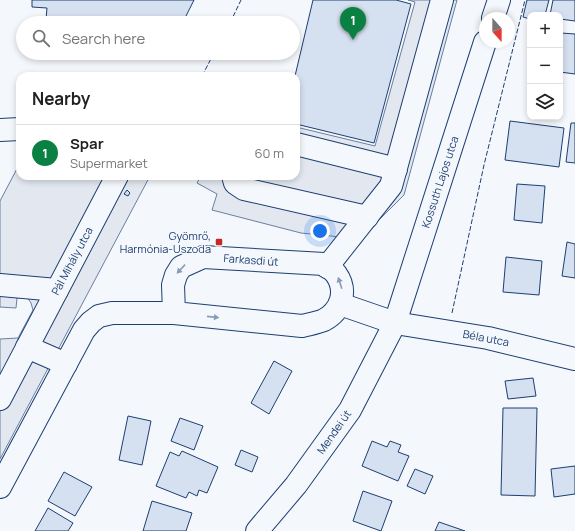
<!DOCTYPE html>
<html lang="en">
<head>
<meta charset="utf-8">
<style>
  :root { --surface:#fff; --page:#f2f2f2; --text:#222; --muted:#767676; --line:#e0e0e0; --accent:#0b8043 }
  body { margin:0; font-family:Manrope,sans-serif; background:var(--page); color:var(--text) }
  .controls { position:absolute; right:12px; top:12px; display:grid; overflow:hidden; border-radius:8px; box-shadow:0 2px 6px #0003 }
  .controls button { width:36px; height:36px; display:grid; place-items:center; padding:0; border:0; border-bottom:1px solid var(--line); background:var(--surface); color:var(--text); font:20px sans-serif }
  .compass { position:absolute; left:479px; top:12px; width:36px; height:36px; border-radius:50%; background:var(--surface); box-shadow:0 2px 6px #0003; rotate:159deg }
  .you { position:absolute; left:320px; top:231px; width:14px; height:14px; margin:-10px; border:3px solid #fff; border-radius:50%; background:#1a73e8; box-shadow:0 0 0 6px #1a73e833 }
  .badge { display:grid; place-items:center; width:26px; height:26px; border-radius:50%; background:var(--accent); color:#fff; font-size:13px; font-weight:700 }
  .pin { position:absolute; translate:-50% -33px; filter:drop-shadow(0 1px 2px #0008) }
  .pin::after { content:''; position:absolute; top:21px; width:14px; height:12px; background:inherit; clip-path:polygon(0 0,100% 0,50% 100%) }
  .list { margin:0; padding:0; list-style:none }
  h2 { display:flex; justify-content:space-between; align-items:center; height:52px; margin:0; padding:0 16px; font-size:17px }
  h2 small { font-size:13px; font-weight:400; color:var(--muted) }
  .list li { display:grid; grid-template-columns:26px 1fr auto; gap:12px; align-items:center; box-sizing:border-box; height:56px; padding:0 16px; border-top:1px solid var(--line) }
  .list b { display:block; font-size:15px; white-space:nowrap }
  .list p { margin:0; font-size:13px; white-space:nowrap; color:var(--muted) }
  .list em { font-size:13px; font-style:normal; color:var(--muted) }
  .icon { flex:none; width:22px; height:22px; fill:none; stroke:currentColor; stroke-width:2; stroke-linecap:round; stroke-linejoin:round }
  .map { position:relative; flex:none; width:575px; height:531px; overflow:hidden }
  .search { position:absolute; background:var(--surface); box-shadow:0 2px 6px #0003; left:16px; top:16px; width:284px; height:44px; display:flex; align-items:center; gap:10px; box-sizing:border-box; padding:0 14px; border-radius:22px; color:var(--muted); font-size:15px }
  .panel { position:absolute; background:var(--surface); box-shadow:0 2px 6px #0003; left:16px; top:72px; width:284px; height:108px; border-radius:12px }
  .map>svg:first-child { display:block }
</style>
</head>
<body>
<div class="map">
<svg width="575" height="531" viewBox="0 0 575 531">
  <rect width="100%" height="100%" fill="#f4f7fb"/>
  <!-- parking -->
  <g fill="#e3e8f0" stroke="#687fa3">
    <path d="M 408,0 L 457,0 L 404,195 L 360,239 L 301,233 L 212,210 L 217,194 L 197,183 L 201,176 L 296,176 L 296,127 L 375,146 L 415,2 Z"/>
    <path d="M 20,163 L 20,176 L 150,176 L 0,459 L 0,339 L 18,338 L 33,310 L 31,303 L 27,297 L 17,298 L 16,308 L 0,307 L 0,201 Z"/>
  </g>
  <!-- building -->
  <g fill="#d5e0f0" stroke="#1d3f73">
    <path d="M 32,0 L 194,0 L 185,18 L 178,23 L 81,23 L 46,19 L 47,8 L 32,7 Z"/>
    <path d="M 313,0 L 396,0 L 411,4 L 374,143 L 296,124 L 295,76 Z"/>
    <path d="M 527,0 L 549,0 L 545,15 L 530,15 L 530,19 L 523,17 Z"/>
    <path d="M 553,0 L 575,0 L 575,21 L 560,19 L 560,15 L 550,15 Z"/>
    <path d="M 561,33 L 575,34 L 575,74 L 560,72 Z"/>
    <path d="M 510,121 L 564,128 L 559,167 L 505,160 Z"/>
    <path d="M 571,123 L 575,123 L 575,163 L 566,162 Z"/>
    <path d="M 517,184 L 545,186 L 542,223 L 514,220 Z"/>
    <path d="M 127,190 L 130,193 L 128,196 L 124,194 Z"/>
    <path d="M 567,242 L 575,244 L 575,278 L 562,276 Z"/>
    <path d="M 506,257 L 542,261 L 539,295 L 503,292 Z"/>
    <path d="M 274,361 L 292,371 L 269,414 L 251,403 Z"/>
    <path d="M 533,378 L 536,396 L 508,399 L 505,381 Z"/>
    <path d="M 503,408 L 537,408 L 535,496 L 501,495 Z"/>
    <path d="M 128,416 L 151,421 L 142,465 L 119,460 Z"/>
    <path d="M 180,418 L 203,426 L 194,450 L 171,441 Z"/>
    <path d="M 372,441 L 387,447 L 390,441 L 401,445 L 398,452 L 409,456 L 398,481 L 362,466 Z"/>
    <path d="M 241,450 L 258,457 L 252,472 L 235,465 Z"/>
    <path d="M 182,451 L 218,467 L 207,493 L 199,490 L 197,496 L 189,492 L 186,498 L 156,486 L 170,452 L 179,456 Z"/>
    <path d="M 575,466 L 575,494 L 554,497 L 551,469 Z"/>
    <path d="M 415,469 L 433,476 L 425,494 L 407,486 Z"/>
    <path d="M 64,472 L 92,487 L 75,516 L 48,501 Z"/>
    <path d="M 363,491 L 392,501 L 381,531 L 353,521 Z"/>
    <path d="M 152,501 L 192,513 L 186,531 L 143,531 Z"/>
    <path d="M 48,508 L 73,523 L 68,531 L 35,531 Z"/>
    <path d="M 439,522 L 465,531 L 435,531 Z"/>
  </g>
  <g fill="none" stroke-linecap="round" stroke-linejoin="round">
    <defs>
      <g id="minor">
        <path d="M 0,130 L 20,129"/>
        <path d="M 296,144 L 396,169"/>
        <path d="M 233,176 L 235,183 L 244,189 L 367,217"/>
        <path d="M 327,267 L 391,186 L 442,0"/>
        <path d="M 0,285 L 57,290"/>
        <path d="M 340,304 L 395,323 L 488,338 L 575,359"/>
        <path d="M 27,347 L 66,364"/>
        <path d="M 0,399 L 117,176"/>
        <path d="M 0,487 L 84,330 L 91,322 L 99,316 L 112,313 L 174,313 L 302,326 C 310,324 317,323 324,320 C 341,311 348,291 336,274 C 333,270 328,267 324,264 L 203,257 L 181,267 L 176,275 L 173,285 L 174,313"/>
      </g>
      <g id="major">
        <path d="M 493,18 L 499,0"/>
        <path d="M 257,531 L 296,485 L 350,410 L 395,323 L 485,42"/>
      </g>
    </defs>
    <!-- minor casing -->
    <use href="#minor" stroke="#1d3f73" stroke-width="24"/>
    <!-- major casing -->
    <use href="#major" stroke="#1d3f73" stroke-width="24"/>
    <!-- minor -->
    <use href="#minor" stroke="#f4f7fb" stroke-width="22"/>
    <!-- major -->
    <use href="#major" stroke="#f4f7fb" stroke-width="22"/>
    <!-- fence -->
    <g stroke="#1d3f73" stroke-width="1" stroke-dasharray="5 2" stroke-linecap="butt">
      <path d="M 230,23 L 241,0"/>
      <path d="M 202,76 L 214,53"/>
      <path d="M 17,106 L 20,106"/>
      <path d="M 452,313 L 484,165 L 525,0"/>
    </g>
  </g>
  <!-- one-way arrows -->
  <defs><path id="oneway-solid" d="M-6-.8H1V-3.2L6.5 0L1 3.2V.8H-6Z"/></defs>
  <g fill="#889bb7">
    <use href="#oneway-solid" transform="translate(181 269) rotate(133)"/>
    <use href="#oneway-solid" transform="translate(340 283) rotate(-108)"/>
    <use href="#oneway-solid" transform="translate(213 317) rotate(6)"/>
  </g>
  <!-- markers -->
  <rect fill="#c62828" stroke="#f4f7fb" stroke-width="1.5" x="215" y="238" width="8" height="8" rx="2"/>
  <g text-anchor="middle" stroke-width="3" stroke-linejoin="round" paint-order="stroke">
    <!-- street labels -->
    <g font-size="11" fill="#1d3f73" stroke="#f4f7fb">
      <text transform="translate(440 182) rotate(-72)" y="4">Kossuth Lajos utca</text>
      <text transform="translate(251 260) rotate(4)" y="4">Farkasdi út</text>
      <text transform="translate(72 261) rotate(-62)" y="4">Pál Mihály utca</text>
      <text transform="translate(486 338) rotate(11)" y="4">Béla utca</text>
      <text transform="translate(334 432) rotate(-55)" y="4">Mendei út</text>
    </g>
    <!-- poi labels -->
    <g font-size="11" fill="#1d3f73" stroke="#f4f7fb" text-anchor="end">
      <text x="211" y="240">Gyömrő,<tspan x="211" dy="13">Harmónia-Uszoda</tspan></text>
    </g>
  </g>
</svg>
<div class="controls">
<button>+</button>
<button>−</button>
<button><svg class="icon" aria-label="layers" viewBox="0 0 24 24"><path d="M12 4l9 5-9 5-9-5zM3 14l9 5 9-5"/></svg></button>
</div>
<svg class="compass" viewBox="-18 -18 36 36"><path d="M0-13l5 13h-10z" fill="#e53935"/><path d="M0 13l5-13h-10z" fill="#767676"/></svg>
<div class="you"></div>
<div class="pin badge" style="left:353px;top:40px">1</div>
<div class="search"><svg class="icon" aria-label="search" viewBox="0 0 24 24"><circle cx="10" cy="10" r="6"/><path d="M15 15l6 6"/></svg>Search here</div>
<section class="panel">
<h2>Nearby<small></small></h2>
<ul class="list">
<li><span class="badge">1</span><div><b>Spar</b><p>Supermarket</p></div><em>60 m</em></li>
</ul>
</section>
</div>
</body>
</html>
